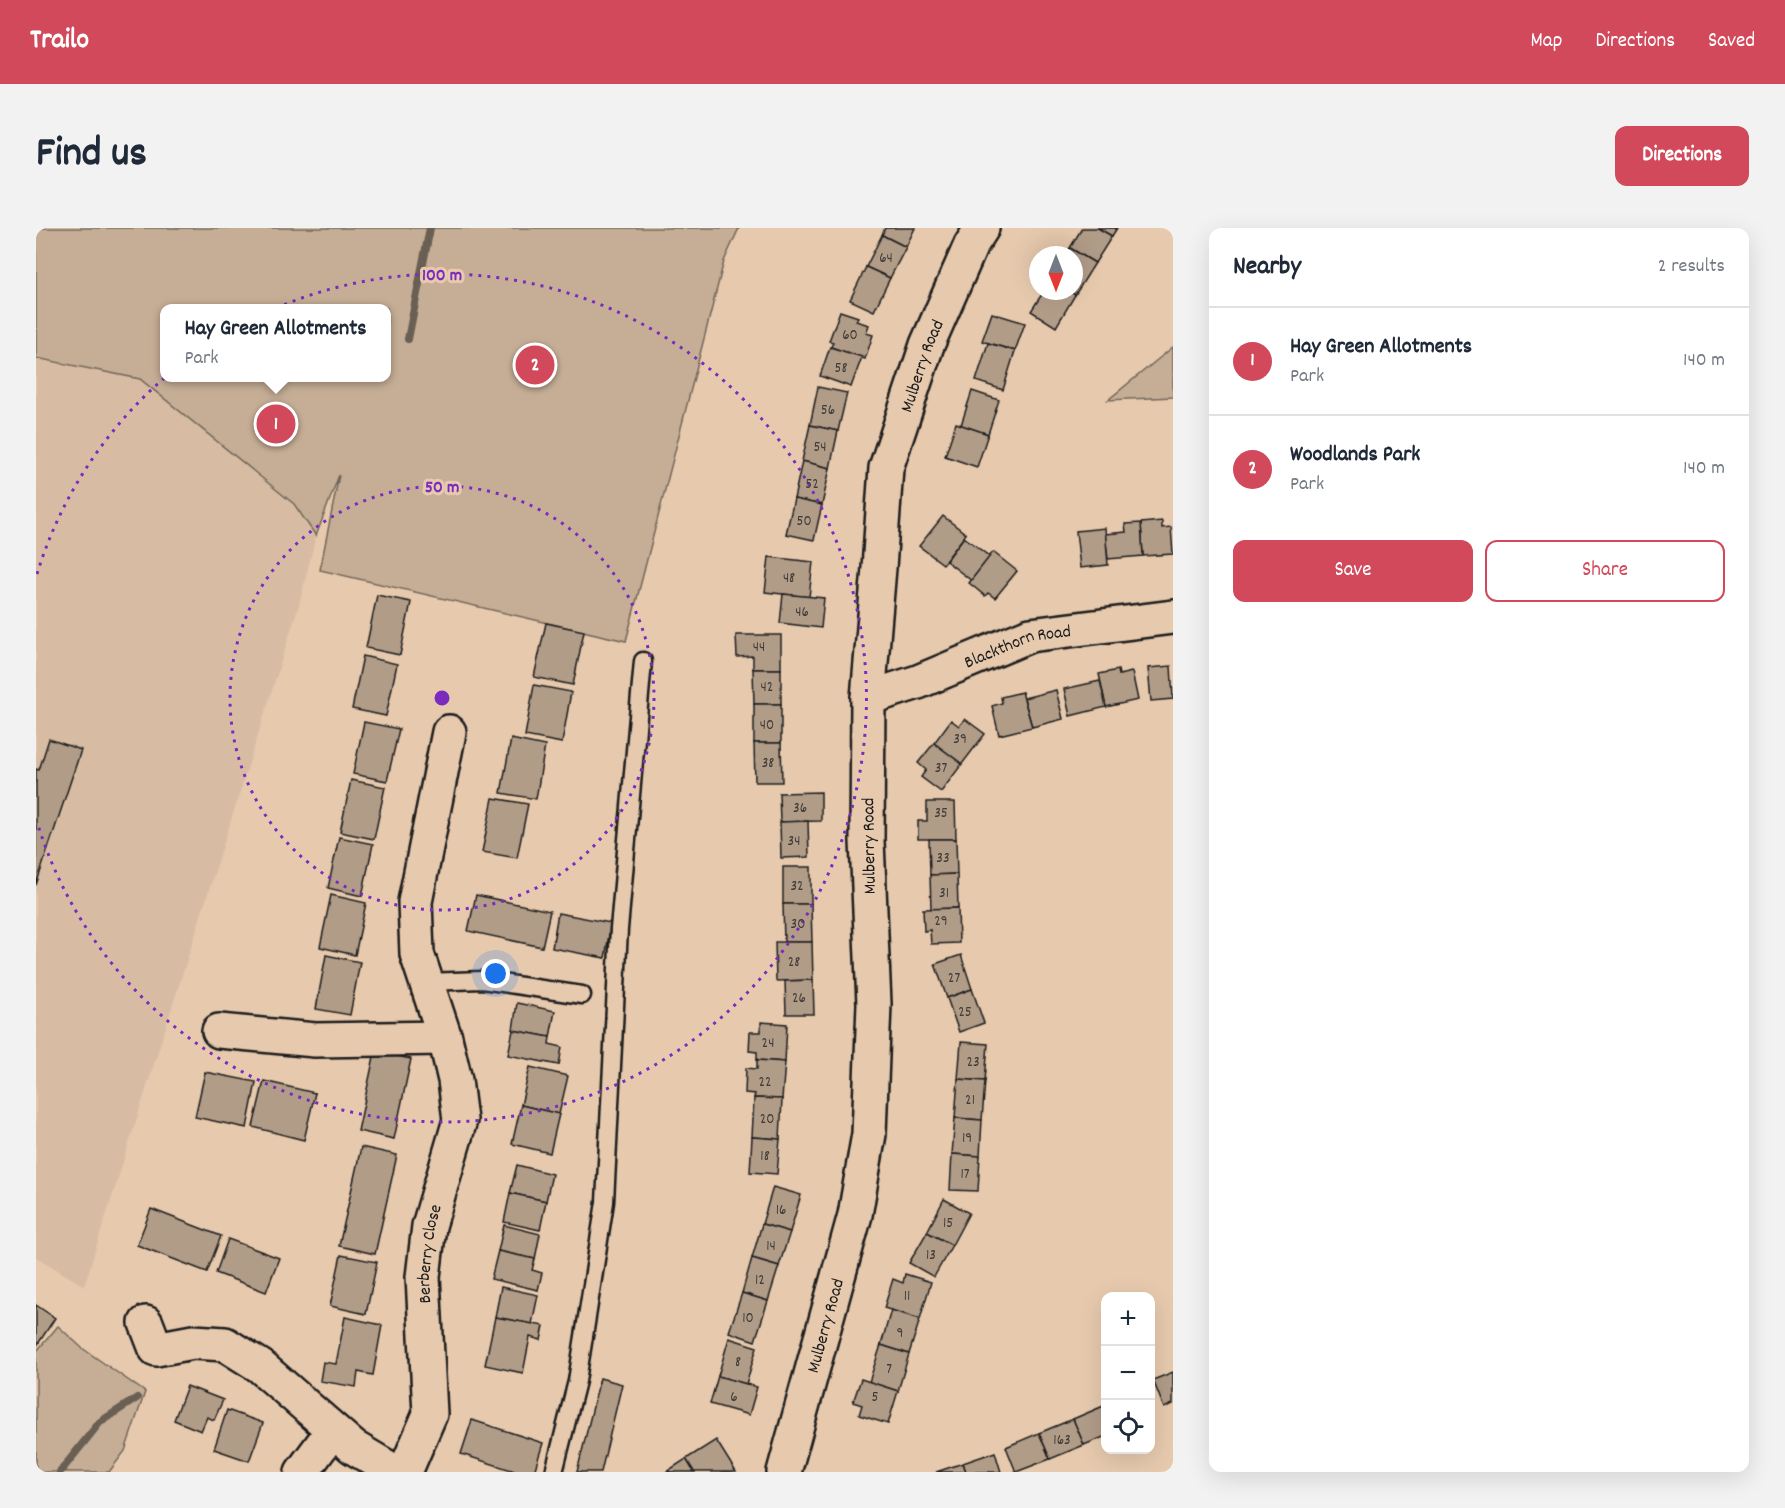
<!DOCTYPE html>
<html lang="en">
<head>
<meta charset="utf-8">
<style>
  :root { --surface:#fff; --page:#f2f2f3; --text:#1f2937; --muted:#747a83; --line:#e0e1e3; --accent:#d1495b }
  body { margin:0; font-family:Dekko,sans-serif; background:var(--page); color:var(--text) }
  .controls { position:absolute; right:18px; bottom:18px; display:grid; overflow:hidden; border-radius:12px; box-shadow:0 6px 24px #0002 }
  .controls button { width:54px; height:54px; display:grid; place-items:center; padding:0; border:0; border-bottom:2px solid var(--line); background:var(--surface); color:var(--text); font:30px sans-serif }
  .compass { position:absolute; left:993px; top:18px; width:54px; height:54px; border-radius:50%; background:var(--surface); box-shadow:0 6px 24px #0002; rotate:180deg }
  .you { position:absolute; left:460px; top:746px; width:21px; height:21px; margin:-15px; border:4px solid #fff; border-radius:50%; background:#1a73e8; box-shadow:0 0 0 9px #1a73e833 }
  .badge { display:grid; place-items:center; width:39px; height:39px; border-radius:50%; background:var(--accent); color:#fff; font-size:20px; font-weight:700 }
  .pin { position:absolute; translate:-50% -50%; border:3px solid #fff; box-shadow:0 2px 6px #0006 }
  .popup { position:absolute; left:124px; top:76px; width:231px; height:78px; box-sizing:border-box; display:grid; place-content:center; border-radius:12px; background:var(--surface); filter:drop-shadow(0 2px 4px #0005); font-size:20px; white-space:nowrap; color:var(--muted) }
  .popup b { font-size:22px; color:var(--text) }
  .popup::after { content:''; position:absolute; left:50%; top:100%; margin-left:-12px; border:12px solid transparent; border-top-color:var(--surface) }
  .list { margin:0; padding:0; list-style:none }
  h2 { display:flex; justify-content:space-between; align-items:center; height:78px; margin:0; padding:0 24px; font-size:26px }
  h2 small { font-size:20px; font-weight:400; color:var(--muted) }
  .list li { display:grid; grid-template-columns:39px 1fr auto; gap:18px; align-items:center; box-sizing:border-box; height:108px; padding:0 24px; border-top:2px solid var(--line) }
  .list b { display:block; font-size:22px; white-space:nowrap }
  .list p { margin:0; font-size:20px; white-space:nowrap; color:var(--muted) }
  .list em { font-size:20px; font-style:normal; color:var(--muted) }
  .actions { display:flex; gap:12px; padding:18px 24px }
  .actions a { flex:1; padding:14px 0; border:2px solid var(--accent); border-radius:12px; text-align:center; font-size:21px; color:var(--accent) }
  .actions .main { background:var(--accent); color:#fff }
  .icon { flex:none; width:33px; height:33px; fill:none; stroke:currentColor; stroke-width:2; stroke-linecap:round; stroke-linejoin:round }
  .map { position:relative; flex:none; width:1137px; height:1244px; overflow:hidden; border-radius:12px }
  header { display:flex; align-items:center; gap:36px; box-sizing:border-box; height:84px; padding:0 30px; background:var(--accent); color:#fff }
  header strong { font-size:28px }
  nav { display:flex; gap:33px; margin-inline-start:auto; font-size:21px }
  .intro { display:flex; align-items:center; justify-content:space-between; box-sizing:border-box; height:144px; padding:0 36px }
  h1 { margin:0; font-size:42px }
  .button { padding:15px 27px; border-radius:12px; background:var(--accent); color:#fff; font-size:21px; font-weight:700 }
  main { display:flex; gap:36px; padding:0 36px }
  aside { flex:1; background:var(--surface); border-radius:12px; box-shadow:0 6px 24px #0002 }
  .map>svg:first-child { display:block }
</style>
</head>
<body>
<header>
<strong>Trailo</strong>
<nav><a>Map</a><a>Directions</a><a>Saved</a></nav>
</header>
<div class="intro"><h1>Find us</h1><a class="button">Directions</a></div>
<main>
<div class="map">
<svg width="1137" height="1244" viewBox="0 0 1137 1244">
  <rect width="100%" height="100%" fill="#e7caae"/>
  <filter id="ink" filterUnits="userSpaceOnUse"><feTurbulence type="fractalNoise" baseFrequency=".0167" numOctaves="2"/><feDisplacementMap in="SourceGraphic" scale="12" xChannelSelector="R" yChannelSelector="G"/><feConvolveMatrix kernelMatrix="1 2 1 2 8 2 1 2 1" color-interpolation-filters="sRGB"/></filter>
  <g filter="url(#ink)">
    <!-- built -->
    <path fill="#d7bca3" d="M 0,130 L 104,151 L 258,276 L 280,308 L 263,377 L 48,1058 L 0,1029 Z"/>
    <!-- green -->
    <g fill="#c6ae96" stroke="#716559" stroke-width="1.5" fill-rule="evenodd">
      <path d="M 0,0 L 703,0 L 688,33 L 590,413 L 284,342 L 303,247 L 280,308 L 258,276 L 104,151 L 0,130 ZM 129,80 L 351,80 L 351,150 L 129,150 Z"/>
      <path d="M 1137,119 L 1137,169 L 1072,172 Z"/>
      <path d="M 22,1098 L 46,1120 L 109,1164 L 89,1223 L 73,1244 L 0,1244 L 0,1124 Z"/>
    </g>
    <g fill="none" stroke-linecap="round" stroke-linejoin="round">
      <!-- stream -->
      <g stroke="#695e53" stroke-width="8">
        <path d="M 372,111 L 394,0"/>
        <path d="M 24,1244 L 64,1194 L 101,1170"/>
      </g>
    </g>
    <!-- building -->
    <g fill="#b19c88" stroke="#1c1c1c" stroke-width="1.5">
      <path d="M 849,0 L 879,0 L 870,19 L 846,7 Z"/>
      <path d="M 1046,0 L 1062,0 L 1076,8 L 1059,35 L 1034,20 Z"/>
      <path d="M 1062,0 L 1081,0 L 1076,8 Z"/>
      <path d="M 846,7 L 870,19 L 854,50 L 830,39 Z"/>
      <path d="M 1034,20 L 1059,35 L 1039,67 L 1033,63 L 1038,63 L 1038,27 L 1030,27 Z"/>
      <path d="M 830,39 L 854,50 L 838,83 L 814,72 Z"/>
      <path d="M 1008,63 L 1033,63 L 1039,67 L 1020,99 L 995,83 Z"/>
      <path d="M 804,83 L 822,89 L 820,93 L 833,97 L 830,105 L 837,107 L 829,131 L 795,119 L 797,114 L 793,113 Z"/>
      <path d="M 956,85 L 989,95 L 979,123 L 946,113 Z"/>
      <path d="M 952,115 L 979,123 L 967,162 L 940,153 Z"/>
      <path d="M 794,119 L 826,129 L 815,159 L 784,148 Z"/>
      <path d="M 782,159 L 811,165 L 802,203 L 774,197 Z"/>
      <path d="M 936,163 L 963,172 L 952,206 L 925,197 Z"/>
      <path d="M 920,195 L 952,206 L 941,239 L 909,228 Z"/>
      <path d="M 774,197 L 802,203 L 794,240 L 766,233 Z"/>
      <path d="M 766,233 L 794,240 L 786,277 L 758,271 Z"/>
      <path d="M 758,271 L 786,277 L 778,312 L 750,306 Z"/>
      <path d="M 907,288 L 930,306 L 907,336 L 883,318 Z"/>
      <path d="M 1126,293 L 1126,300 L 1135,299 L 1137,326 L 1107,328 L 1105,295 Z"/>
      <path d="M 1105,295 L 1107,328 L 1072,331 L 1069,306 L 1090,304 L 1089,296 Z"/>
      <path d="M 1069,300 L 1072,337 L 1044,340 L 1040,303 Z"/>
      <path d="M 928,309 L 954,329 L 936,353 L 910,333 Z"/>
      <path d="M 957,324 L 981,343 L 959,370 L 952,365 L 949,368 L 933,355 Z"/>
      <path d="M 733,329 L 777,334 L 773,369 L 729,364 Z"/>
      <path d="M 747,366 L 788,370 L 785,400 L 744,395 Z"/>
      <path d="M 341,367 L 375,374 L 364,427 L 330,420 Z"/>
      <path d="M 510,395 L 548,403 L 537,457 L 498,449 Z"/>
      <path d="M 700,407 L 745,407 L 745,441 L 717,441 L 717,428 L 701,429 Z"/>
      <path d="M 327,428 L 361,436 L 350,488 L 316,481 Z"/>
      <path d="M 1135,438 L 1137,471 L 1115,473 L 1112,440 Z"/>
      <path d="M 717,441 L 745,441 L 745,476 L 718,476 Z"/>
      <path d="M 1082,442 L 1083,447 L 1096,444 L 1102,472 L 1070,479 L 1063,446 Z"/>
      <path d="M 1064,453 L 1070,479 L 1034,488 L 1028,461 Z"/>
      <path d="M 498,457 L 535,464 L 526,515 L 489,508 Z"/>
      <path d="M 1020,462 L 1027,491 L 996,499 L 988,470 Z"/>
      <path d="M 986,464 L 996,499 L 963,507 L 956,478 L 966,475 L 965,469 Z"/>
      <rect x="718" y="476" width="27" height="39"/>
      <path d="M 929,491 L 949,506 L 926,536 L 898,515 L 915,492 L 923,498 Z"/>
      <path d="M 328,494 L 363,501 L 351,553 L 317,546 Z"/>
      <path d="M 13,511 L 45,522 L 0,657 L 0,541 L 3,542 Z"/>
      <path d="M 475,511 L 509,518 L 500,571 L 465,565 Z"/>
      <path d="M 718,515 L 745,515 L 746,554 L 719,554 Z"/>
      <path d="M 898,515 L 926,536 L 905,564 L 885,549 L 890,542 L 882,535 Z"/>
      <path d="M 315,552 L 349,559 L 338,611 L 304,604 Z"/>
      <path d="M 785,564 L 785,593 L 744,594 L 743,565 Z"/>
      <path d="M 457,570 L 492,576 L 481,630 L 446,624 Z"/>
      <path d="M 891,574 L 919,574 L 920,611 L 882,611 L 882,593 L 891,593 Z"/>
      <path d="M 772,593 L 773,629 L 745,630 L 744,594 Z"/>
      <path d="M 303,609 L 337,616 L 326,668 L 292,660 Z"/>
      <path d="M 893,611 L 920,611 L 921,646 L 894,647 Z"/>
      <rect x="747" y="639" width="28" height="37"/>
      <path d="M 921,646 L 922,680 L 895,681 L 894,647 Z"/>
      <path d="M 295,667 L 330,675 L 319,727 L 284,719 Z"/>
      <path d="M 440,667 L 514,683 L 506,719 L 432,703 Z"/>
      <path d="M 747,676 L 775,676 L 776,714 L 748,714 Z"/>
      <path d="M 922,680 L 923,715 L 895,716 L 894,702 L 888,703 L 887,681 Z"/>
      <path d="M 522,685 L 575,695 L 569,730 L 516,720 Z"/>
      <path d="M 739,714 L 776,714 L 777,752 L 740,753 Z"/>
      <path d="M 290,727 L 324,734 L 314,787 L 280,781 Z"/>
      <path d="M 925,727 L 936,761 L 911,770 L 899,736 Z"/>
      <path d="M 777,752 L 778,786 L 750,786 L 749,753 Z"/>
      <path d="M 936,761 L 948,795 L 923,804 L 911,770 Z"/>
      <path d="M 481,775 L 519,783 L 514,809 L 477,802 Z"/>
      <path d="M 725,794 L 751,796 L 749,834 L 721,832 L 721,824 L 713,823 L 714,804 L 725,804 Z"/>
      <path d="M 477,802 L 514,809 L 513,816 L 526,819 L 523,837 L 472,827 Z"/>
      <path d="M 925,814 L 952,816 L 949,853 L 922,851 Z"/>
      <path d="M 339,824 L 375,831 L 358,911 L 322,903 Z"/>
      <path d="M 721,832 L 749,834 L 746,871 L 718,870 L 719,866 L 709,865 L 710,840 L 721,841 Z"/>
      <path d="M 494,839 L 532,848 L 523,886 L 485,877 Z"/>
      <path d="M 169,844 L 220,854 L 211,900 L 159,889 Z"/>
      <path d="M 922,851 L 949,853 L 946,892 L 919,890 Z"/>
      <path d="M 228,853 L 279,865 L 268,912 L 217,899 Z"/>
      <path d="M 718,870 L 746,871 L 744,911 L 716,909 Z"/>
      <path d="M 485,877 L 523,886 L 514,925 L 476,916 Z"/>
      <path d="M 919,890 L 946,892 L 944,928 L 916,926 Z"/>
      <path d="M 716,909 L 744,911 L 741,946 L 714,944 Z"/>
      <path d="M 325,919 L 361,927 L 339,1026 L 303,1018 Z"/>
      <path d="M 916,926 L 944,928 L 942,963 L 914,962 Z"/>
      <path d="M 481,937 L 516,946 L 510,973 L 474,965 Z"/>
      <path d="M 737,959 L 765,967 L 754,1004 L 726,996 Z"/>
      <path d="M 474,965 L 510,973 L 504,1002 L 468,994 Z"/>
      <path d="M 908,971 L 933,985 L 916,1017 L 891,1004 Z"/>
      <path d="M 115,981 L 185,1008 L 171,1044 L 101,1017 Z"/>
      <path d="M 726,996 L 754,1004 L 743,1038 L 716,1030 Z"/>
      <path d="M 468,997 L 504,1006 L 499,1031 L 462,1023 Z"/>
      <path d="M 891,1004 L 916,1017 L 898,1049 L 873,1035 Z"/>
      <path d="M 192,1011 L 243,1030 L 230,1064 L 180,1045 Z"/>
      <path d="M 462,1023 L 499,1031 L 496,1042 L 506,1045 L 502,1062 L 455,1051 Z"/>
      <path d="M 305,1027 L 341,1034 L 330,1086 L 294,1078 Z"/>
      <path d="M 716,1030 L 743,1038 L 732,1073 L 706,1065 Z"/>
      <path d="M 869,1046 L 895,1054 L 884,1091 L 848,1080 L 857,1051 L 867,1055 Z"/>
      <path d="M 465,1059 L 502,1067 L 496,1096 L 459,1089 Z"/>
      <path d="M 706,1065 L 732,1073 L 719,1113 L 693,1104 Z"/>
      <path d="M 0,1077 L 19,1090 L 0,1119 Z"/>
      <path d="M 855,1082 L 884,1091 L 873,1126 L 845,1117 Z"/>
      <path d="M 309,1089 L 346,1097 L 337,1147 L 322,1144 L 320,1159 L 284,1153 L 287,1134 L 300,1136 Z"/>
      <path d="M 459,1089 L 508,1098 L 505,1112 L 494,1109 L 487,1145 L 449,1137 Z"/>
      <path d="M 693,1110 L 721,1119 L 710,1156 L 682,1148 Z"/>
      <path d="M 845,1117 L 873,1126 L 862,1163 L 833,1154 Z"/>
      <path d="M 1137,1144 L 1137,1176 L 1128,1180 L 1117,1152 Z"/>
      <path d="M 682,1148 L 721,1159 L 713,1187 L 674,1176 Z"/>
      <path d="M 564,1150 L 586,1156 L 565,1244 L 541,1244 Z"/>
      <path d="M 825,1151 L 862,1163 L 852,1196 L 823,1187 L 826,1177 L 817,1174 Z"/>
      <path d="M 151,1158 L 187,1172 L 178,1192 L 171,1189 L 165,1203 L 138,1192 Z"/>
      <path d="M 1070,1177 L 1070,1208 L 1048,1217 L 1037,1191 Z"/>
      <path d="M 191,1182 L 227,1195 L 213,1233 L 178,1221 Z"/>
      <path d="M 1037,1191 L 1048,1217 L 1014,1231 L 1003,1205 Z"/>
      <path d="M 436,1192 L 507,1215 L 498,1244 L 482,1244 L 425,1226 Z"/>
      <path d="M 1003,1205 L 1014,1231 L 980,1244 L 970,1219 Z"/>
      <path d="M 680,1212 L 700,1244 L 658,1244 L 650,1231 Z"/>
      <path d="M 959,1224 L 965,1244 L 930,1244 L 927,1235 Z"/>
      <path d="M 650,1231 L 658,1244 L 630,1244 Z"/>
      <path d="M 927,1235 L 930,1244 L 900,1244 Z"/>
    </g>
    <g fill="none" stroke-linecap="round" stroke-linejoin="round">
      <defs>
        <g id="service">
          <path d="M 390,754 L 446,752 L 546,767"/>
          <path d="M 518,1244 L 541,1153 L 569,974 L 583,701 L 607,433"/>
        </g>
        <g id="minor">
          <path id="s1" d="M 832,470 L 882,454 L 994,407 L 1137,389"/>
          <path d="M 183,803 L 279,812 L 409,810"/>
          <path d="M 110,1095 L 120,1121 L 157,1114 L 189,1116 L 224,1138 L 317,1219 L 359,1244"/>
          <path d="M 266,1244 L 297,1202"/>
          <path id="s2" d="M 369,1244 L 394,1186 L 387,1049 L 393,998 L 424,892 L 419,852 L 409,810 L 381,726 L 379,674 L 413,504"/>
          <path id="s3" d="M 748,1244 L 819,987 L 833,906 L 838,776 L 831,613 L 832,470 L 843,340 L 850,240 L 891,117 L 935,17 L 946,0"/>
        </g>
      </defs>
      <!-- service casing -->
      <use href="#service" stroke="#1c1c1c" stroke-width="21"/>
      <!-- minor casing -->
      <use href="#minor" stroke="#1c1c1c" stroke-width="38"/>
      <!-- service -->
      <use href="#service" stroke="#e7caae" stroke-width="16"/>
      <!-- minor -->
      <use href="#minor" stroke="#e7caae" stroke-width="33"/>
    </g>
  </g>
  <!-- distance rings -->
  <g fill="none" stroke="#7b2cbf" stroke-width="3" stroke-dasharray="3 6">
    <circle cx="406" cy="470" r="212"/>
    <path d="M1 346A424 424 0 1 1 1 594"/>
  </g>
  <g text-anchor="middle" stroke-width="6" stroke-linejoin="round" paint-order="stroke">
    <!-- number labels -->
    <g font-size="15" fill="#413c37">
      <text x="850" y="34">64</text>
      <text x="814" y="111">60</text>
      <text x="805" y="144">58</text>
      <text x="792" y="186">56</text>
      <text x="784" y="223">54</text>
      <text x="776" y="260">52</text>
      <text x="768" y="297">50</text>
      <text x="753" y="354">48</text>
      <text x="766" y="388">46</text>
      <text x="723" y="423">44</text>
      <text x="731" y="463">42</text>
      <text x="731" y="501">40</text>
      <text x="924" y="515">39</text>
      <text x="732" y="539">38</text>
      <text x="905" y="544">37</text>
      <text x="764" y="584">36</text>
      <text x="905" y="589">35</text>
      <text x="758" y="617">34</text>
      <text x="907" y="634">33</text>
      <text x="761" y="662">32</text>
      <text x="908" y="669">31</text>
      <text x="905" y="697">29</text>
      <text x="762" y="700">30</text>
      <text x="758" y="738">28</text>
      <text x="918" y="754">27</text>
      <text x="763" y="774">26</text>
      <text x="929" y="788">25</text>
      <text x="732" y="819">24</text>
      <text x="937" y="838">23</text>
      <text x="729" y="858">22</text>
      <text x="934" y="876">21</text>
      <text x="731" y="895">20</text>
      <text x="931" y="914">19</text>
      <text x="729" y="932">18</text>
      <text x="929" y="950">17</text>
      <text x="745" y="986">16</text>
      <text x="912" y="999">15</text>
      <text x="735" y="1022">14</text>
      <text x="895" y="1031">13</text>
      <text x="724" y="1056">12</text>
      <text x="871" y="1072">11</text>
      <text x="712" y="1094">10</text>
      <text x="864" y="1109">9</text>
      <text x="702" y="1138">8</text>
      <text x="853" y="1145">7</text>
      <text x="698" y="1173">6</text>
      <text x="839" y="1173">5</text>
      <text x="1026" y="1216">163</text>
    </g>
    <!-- street labels -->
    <g font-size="18" fill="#1c1c1c" stroke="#e7caae">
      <text dy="6" stroke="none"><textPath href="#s3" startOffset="1124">Mulberry Road</textPath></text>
      <text dy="6" stroke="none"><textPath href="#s1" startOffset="159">Blackthorn Road</textPath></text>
      <text transform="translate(832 618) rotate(-91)" y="6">Mulberry Road</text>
      <text dy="6" stroke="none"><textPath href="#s2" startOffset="224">Berberry Close</textPath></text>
      <text dy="6" stroke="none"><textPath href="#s3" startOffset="152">Mulberry Road</textPath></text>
    </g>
  </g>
  <circle cx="406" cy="470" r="9" fill="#7b2cbf" stroke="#e7caae" stroke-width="3"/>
  <g font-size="18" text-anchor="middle" font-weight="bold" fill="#7b2cbf" stroke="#e7caae" stroke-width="6" stroke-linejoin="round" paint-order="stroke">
    <text x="406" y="52">100 m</text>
    <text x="406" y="264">50 m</text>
  </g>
</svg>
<div class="controls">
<button>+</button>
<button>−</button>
<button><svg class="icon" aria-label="locate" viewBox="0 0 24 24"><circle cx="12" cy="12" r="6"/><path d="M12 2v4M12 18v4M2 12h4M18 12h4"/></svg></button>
</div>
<svg class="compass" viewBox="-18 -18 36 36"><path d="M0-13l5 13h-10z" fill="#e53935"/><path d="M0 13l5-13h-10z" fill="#747a83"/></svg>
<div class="you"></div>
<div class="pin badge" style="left:240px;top:196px">1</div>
<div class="popup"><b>Hay Green Allotments</b>Park</div>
<div class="pin badge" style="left:499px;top:137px">2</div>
</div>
<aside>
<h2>Nearby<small>2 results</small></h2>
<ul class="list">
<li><span class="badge">1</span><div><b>Hay Green Allotments</b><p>Park</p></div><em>140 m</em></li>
<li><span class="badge">2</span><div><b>Woodlands Park</b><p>Park</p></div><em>140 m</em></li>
</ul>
<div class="actions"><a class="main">Save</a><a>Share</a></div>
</aside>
</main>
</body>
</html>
